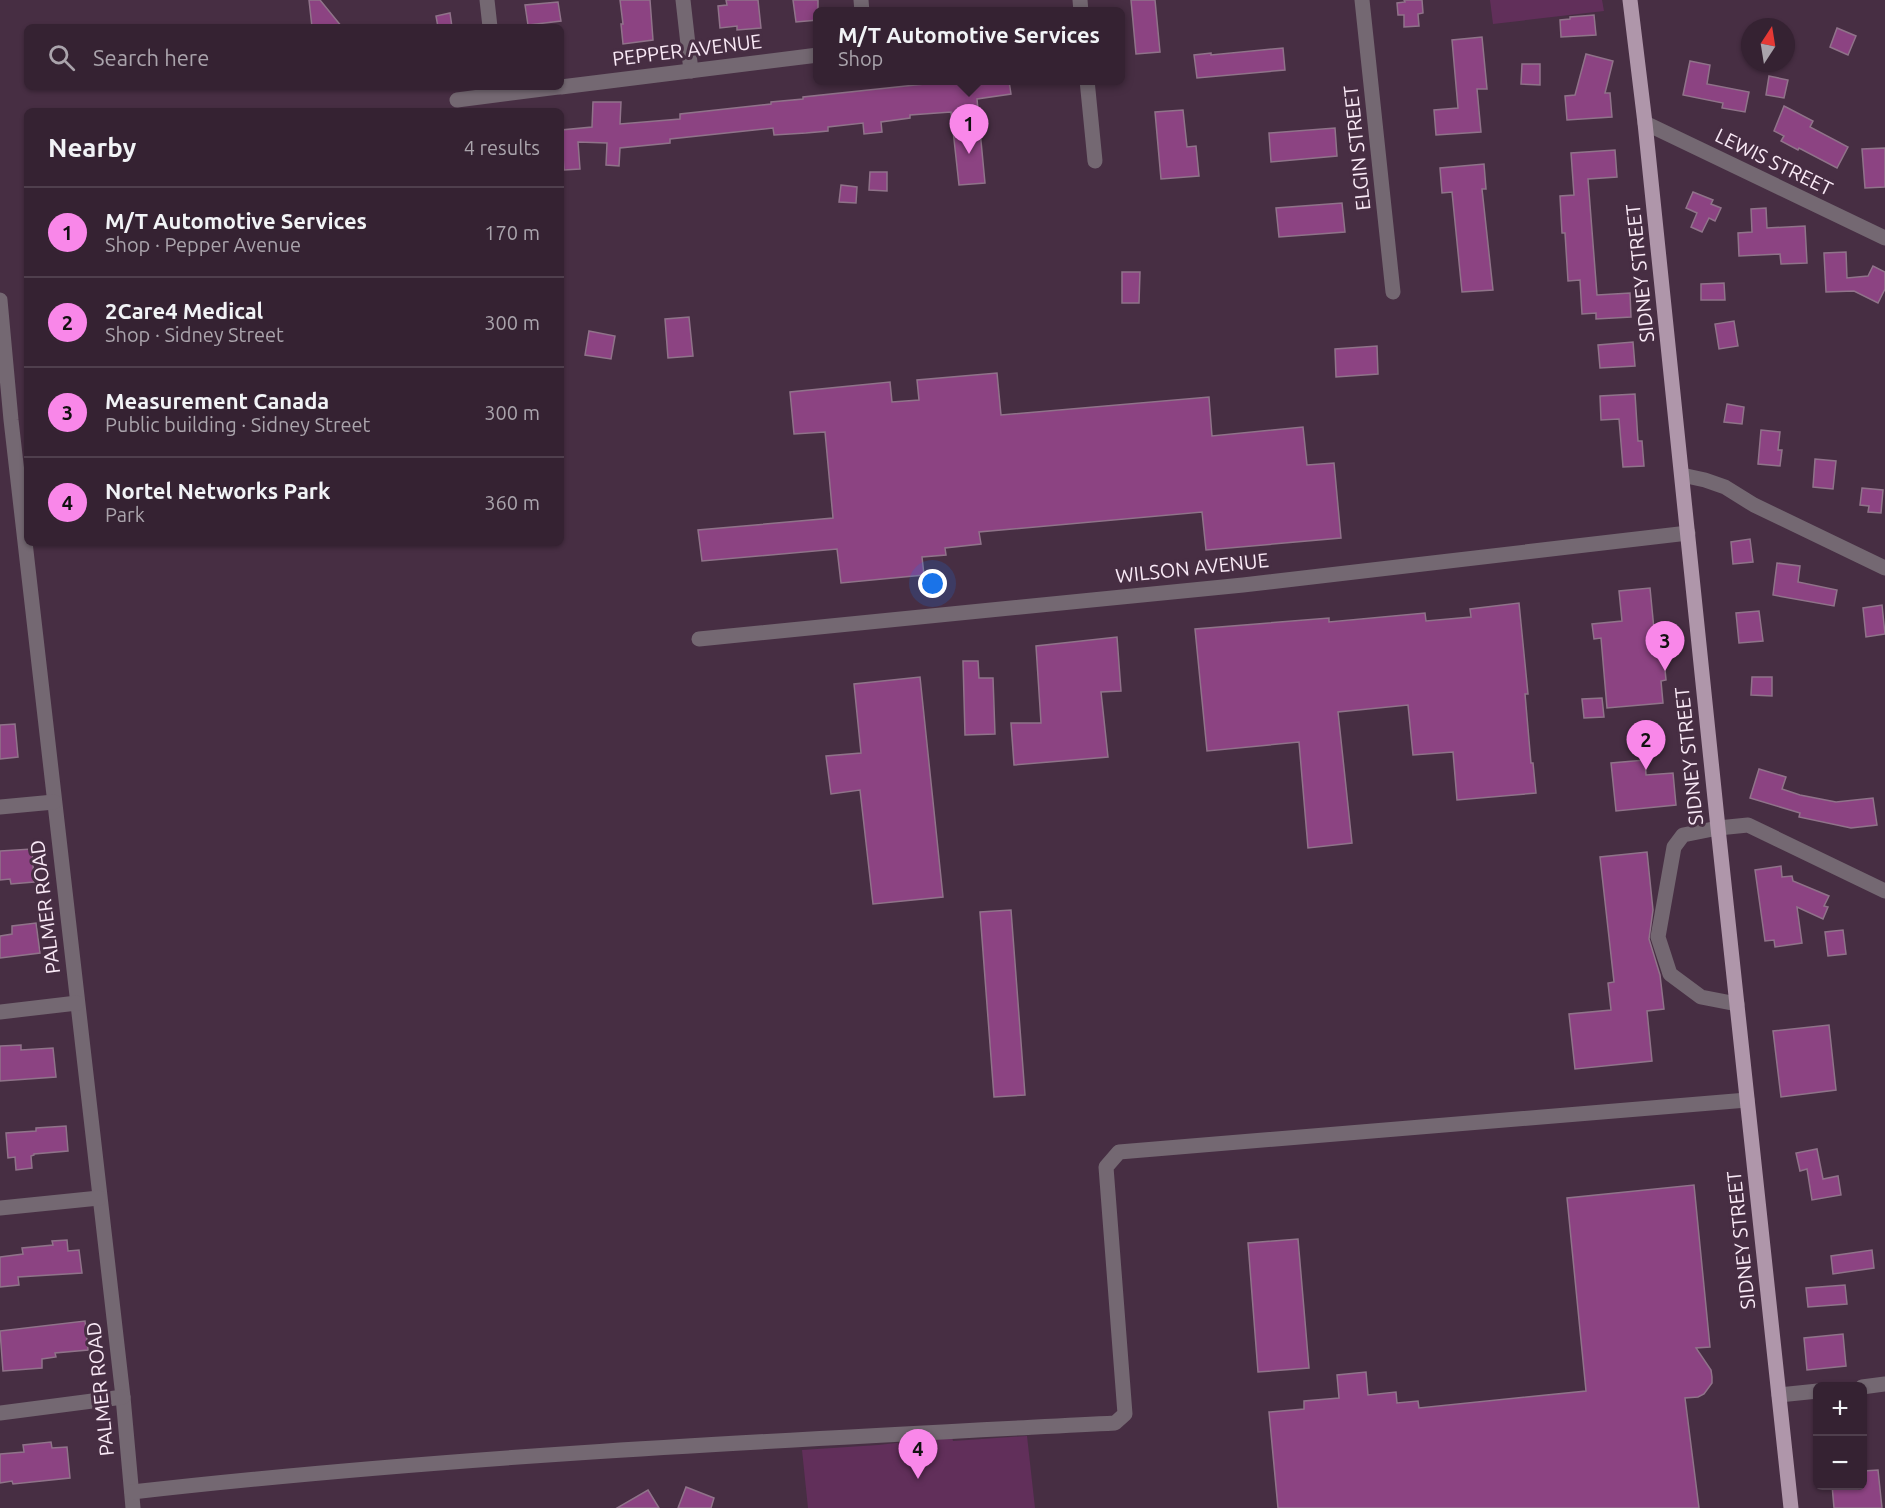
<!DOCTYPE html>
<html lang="en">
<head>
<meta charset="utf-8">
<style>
  :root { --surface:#352232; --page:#402f3e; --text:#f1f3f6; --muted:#aaa4ac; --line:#4f3f4d; --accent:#f987e9 }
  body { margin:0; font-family:Ubuntu,sans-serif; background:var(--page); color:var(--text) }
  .controls { position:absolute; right:18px; bottom:18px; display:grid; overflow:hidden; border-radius:9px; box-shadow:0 2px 4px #0004 }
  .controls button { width:54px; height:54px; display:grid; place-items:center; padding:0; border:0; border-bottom:2px solid var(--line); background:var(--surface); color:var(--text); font:30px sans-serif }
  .compass { position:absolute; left:1741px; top:18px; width:54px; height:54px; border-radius:50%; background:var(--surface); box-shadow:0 2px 4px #0004; rotate:12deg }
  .you { position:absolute; left:933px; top:584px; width:21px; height:21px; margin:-15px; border:4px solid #fff; border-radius:50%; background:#1a73e8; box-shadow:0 0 0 9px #1a73e833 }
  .badge { display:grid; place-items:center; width:39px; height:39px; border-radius:50%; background:var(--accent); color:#111; font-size:20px; font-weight:700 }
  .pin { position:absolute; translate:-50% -50px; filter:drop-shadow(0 2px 3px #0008) }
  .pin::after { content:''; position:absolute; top:32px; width:21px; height:18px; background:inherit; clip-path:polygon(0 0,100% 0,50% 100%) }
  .popup { position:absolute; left:813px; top:7px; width:312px; height:78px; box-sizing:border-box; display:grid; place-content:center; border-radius:9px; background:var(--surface); filter:drop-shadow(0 2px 4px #0005); font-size:20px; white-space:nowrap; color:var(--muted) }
  .popup b { font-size:22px; color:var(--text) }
  .popup::after { content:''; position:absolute; left:50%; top:100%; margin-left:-12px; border:12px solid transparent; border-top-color:var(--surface) }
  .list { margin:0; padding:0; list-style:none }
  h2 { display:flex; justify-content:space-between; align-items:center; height:78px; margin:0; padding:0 24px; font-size:26px }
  h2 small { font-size:20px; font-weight:400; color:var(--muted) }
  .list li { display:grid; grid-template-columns:39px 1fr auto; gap:18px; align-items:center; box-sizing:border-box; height:90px; padding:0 24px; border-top:2px solid var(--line) }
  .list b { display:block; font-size:22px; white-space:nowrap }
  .list p { margin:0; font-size:20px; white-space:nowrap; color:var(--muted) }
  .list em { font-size:20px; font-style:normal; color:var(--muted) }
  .icon { flex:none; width:33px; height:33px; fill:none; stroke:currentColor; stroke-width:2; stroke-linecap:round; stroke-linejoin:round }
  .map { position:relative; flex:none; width:1885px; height:1508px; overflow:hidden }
  .search { position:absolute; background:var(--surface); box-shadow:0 2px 4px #0004; left:24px; top:24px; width:540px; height:66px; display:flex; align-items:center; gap:15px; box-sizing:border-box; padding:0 21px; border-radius:9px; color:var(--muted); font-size:22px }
  .panel { position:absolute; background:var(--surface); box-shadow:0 2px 4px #0004; left:24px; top:108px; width:540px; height:438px; border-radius:9px }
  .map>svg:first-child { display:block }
</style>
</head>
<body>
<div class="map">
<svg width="1885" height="1508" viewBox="0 0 1885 1508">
  <rect width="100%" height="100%" fill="#472e43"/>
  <!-- green -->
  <g fill="#612f5a">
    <path d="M 1490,0 L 1602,0 L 1604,11 L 1493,24 Z"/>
    <path d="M 1027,1436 L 1035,1508 L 808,1508 L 802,1450 L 878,1445 L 952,1437 L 953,1441 Z"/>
  </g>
  <!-- building -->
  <g fill="#8c4382" stroke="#90738a" stroke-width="1.5">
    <path d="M 309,0 L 320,0 L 342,27 L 312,27 Z"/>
    <path d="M 620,0 L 650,0 L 653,40 L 623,44 L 621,24 L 623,24 Z"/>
    <path d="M 726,0 L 758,0 L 761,28 L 737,30 L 737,26 L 720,28 L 718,6 L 727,5 Z"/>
    <path d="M 793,0 L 818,0 L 818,20 L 796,22 Z"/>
    <path d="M 1131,0 L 1155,0 L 1160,52 L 1136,54 Z"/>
    <path d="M 1404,0 L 1422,0 L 1423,13 L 1418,14 L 1419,26 L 1404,27 L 1404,15 L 1398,15 L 1397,3 L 1405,2 Z"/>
    <path d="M 558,2 L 561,21 L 528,25 L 525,5 Z"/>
    <path d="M 450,13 L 452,27 L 438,27 L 436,16 Z"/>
    <path d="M 1594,15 L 1596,35 L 1561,37 L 1560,20 L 1570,19 L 1570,17 Z"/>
    <path d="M 1837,28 L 1856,36 L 1848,55 L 1830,47 Z"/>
    <path d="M 1482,37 L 1487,89 L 1477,89 L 1481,132 L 1436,135 L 1434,110 L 1458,108 L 1452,40 Z"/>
    <path d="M 1283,48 L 1285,70 L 1197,78 L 1194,55 L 1211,53 L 1211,55 Z"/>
    <path d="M 1586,54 L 1613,61 L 1605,93 L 1610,93 L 1612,117 L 1567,120 L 1565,96 L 1575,95 Z"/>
    <path d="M 1690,61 L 1710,65 L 1707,84 L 1749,92 L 1745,112 L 1722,108 L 1723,103 L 1683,95 Z"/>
    <path d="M 1522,64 L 1540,64 L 1540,85 L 1521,84 Z"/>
    <path d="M 1769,76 L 1788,80 L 1784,98 L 1766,95 Z"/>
    <path d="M 953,81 L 1009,81 L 1011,94 L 977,99 L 985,183 L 959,185 L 951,112 L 910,115 L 910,118 L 881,122 L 882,132 L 864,134 L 863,123 L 828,127 L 828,131 L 806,133 L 774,135 L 773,128 L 670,139 L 670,143 L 620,148 L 619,166 L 606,165 L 607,143 L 578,142 L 580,169 L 564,170 L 561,130 L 592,127 L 593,102 L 621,102 L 620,124 L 680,119 L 680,114 L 771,104 L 771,102 L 803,99 L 803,97 Z"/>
    <path d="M 1784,106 L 1813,121 L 1810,127 L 1848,147 L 1837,168 L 1799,148 L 1798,150 L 1781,141 L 1784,136 L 1774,131 Z"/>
    <path d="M 1183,110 L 1187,147 L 1196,146 L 1199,176 L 1161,179 L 1155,112 Z"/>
    <path d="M 1335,128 L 1337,156 L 1271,162 L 1269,133 Z"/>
    <path d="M 1885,148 L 1885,187 L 1865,188 L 1862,149 Z"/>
    <path d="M 1615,150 L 1617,177 L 1588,179 L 1597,295 L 1630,293 L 1631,317 L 1596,319 L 1596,313 L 1582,314 L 1580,280 L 1568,281 L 1565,233 L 1562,233 L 1560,196 L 1574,195 L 1571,153 Z"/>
    <path d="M 1484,164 L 1486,189 L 1482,189 L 1493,290 L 1462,292 L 1452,192 L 1442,193 L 1440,168 Z"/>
    <path d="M 870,172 L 887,172 L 887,191 L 869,190 Z"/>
    <path d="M 841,185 L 857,187 L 856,203 L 839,202 Z"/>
    <path d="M 1693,192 L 1713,200 L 1711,204 L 1721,208 L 1715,221 L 1709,218 L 1702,232 L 1691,227 L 1697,213 L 1686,208 Z"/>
    <path d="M 1342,203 L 1345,232 L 1279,237 L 1276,208 Z"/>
    <path d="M 1766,208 L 1767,228 L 1805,226 L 1807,263 L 1781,264 L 1780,254 L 1739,256 L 1738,233 L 1752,232 L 1751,209 Z"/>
    <path d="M 1846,252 L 1847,278 L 1868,276 L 1873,266 L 1885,272 L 1885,289 L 1878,303 L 1854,291 L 1826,292 L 1824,253 Z"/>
    <path d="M 1122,272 L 1140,272 L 1139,303 L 1122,303 Z"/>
    <path d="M 1724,283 L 1725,300 L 1701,300 L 1701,284 Z"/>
    <path d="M 689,317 L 693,356 L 668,358 L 665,319 Z"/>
    <path d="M 1734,321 L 1738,346 L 1719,349 L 1715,324 Z"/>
    <path d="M 589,331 L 615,336 L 611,359 L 585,355 Z"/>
    <path d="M 1633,342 L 1635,366 L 1600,368 L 1598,345 Z"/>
    <path d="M 1377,346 L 1378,374 L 1336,377 L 1335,349 Z"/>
    <path d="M 997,373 L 1001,415 L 1209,397 L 1212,436 L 1303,427 L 1307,465 L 1334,463 L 1341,538 L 1206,550 L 1202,512 L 979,532 L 981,544 L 945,548 L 946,555 L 922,557 L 924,575 L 841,583 L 837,549 L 702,561 L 698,530 L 833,518 L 825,432 L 794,434 L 790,392 L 890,382 L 892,402 L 919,400 L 917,380 Z"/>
    <path d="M 1635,394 L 1638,441 L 1642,441 L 1644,466 L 1623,467 L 1619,419 L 1601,420 L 1600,396 Z"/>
    <path d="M 1727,404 L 1744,407 L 1742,424 L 1724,422 Z"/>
    <path d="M 1761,430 L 1780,432 L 1778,450 L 1782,450 L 1780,466 L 1758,464 Z"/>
    <path d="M 1815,459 L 1836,461 L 1833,489 L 1813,487 Z"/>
    <path d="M 1862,488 L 1883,490 L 1881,513 L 1868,512 L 1869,506 L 1860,505 Z"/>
    <path d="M 1750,539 L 1753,562 L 1733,564 L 1731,542 Z"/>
    <path d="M 1777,563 L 1800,566 L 1798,582 L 1837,590 L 1834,606 L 1773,595 Z"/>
    <path d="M 1650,588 L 1656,650 L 1663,649 L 1666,680 L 1661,681 L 1663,703 L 1607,708 L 1601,638 L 1594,639 L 1592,624 L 1622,621 L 1619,591 Z"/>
    <path d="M 1519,603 L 1528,694 L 1525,694 L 1531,763 L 1533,763 L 1536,793 L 1457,800 L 1453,752 L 1413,755 L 1408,705 L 1338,712 L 1352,843 L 1308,848 L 1299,742 L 1207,751 L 1195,629 L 1329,618 L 1329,622 L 1425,613 L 1426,621 L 1471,617 L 1470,609 Z"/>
    <path d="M 1882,605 L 1885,634 L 1866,637 L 1863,608 Z"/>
    <path d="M 1759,611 L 1763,641 L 1739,643 L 1736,613 Z"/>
    <path d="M 1117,637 L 1121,691 L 1101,692 L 1108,757 L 1014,765 L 1011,723 L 1041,723 L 1036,646 Z"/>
    <path d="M 963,661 L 978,661 L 979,678 L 993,678 L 995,734 L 965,735 Z"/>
    <path d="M 920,677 L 943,897 L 873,904 L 860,790 L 831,794 L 826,756 L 861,753 L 854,684 Z"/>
    <path d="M 1752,677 L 1772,677 L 1772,696 L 1751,695 Z"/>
    <path d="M 1602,698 L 1604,717 L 1584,718 L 1582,699 Z"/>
    <path d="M 15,724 L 18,757 L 0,759 L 0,725 Z"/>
    <path d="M 1645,760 L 1646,775 L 1673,773 L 1676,805 L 1616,811 L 1611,763 Z"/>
    <path d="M 1759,769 L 1786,777 L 1782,789 L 1800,795 L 1836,802 L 1873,798 L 1877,825 L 1851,828 L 1799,817 L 1800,813 L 1750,798 Z"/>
    <path d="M 32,849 L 34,882 L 11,884 L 10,879 L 0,880 L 0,851 Z"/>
    <path d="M 1647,852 L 1653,910 L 1649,939 L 1660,975 L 1664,1009 L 1647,1011 L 1652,1061 L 1575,1069 L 1569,1014 L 1611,1010 L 1608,983 L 1614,982 L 1600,857 Z"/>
    <path d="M 1781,866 L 1782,877 L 1792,876 L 1793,881 L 1829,896 L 1824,906 L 1828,907 L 1823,919 L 1797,907 L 1802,943 L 1775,947 L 1774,940 L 1765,941 L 1755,870 Z"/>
    <path d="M 1011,910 L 1025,1095 L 994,1097 L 980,912 Z"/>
    <path d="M 36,923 L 40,953 L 0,958 L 0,936 L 12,934 L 12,926 Z"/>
    <path d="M 1843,930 L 1846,954 L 1828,956 L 1825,932 Z"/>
    <path d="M 1829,1025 L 1836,1090 L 1781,1097 L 1773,1031 Z"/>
    <path d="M 21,1045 L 21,1050 L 53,1048 L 56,1077 L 0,1081 L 0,1046 Z"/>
    <path d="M 66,1126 L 68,1151 L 34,1154 L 34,1155 L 31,1156 L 32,1168 L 16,1170 L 15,1157 L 8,1158 L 6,1133 L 36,1131 L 36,1128 Z"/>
    <path d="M 1817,1149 L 1823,1179 L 1838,1176 L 1841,1195 L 1812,1200 L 1807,1169 L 1800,1171 L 1796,1153 Z"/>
    <path d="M 1694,1185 L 1710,1347 L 1696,1348 L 1711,1370 L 1712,1377 L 1712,1383 L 1704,1394 L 1698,1397 L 1685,1398 L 1699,1508 L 1278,1508 L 1269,1412 L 1304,1409 L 1304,1401 L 1339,1398 L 1337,1375 L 1366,1372 L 1368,1395 L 1396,1392 L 1397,1403 L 1418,1401 L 1419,1408 L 1586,1391 L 1567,1198 Z"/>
    <path d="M 1298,1239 L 1309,1368 L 1258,1372 L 1248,1243 Z"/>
    <path d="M 67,1240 L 68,1251 L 79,1250 L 82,1273 L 18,1277 L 19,1285 L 0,1287 L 0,1257 L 23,1254 L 22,1248 L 53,1245 L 52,1241 Z"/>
    <path d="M 1872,1250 L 1874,1268 L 1833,1274 L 1831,1256 Z"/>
    <path d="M 1845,1285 L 1847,1304 L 1808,1307 L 1806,1288 Z"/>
    <path d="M 85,1321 L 88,1350 L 55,1353 L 56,1357 L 42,1359 L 42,1368 L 3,1371 L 0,1331 Z"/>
    <path d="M 1843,1334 L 1846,1366 L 1807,1370 L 1804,1338 Z"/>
    <path d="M 51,1442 L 52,1448 L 67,1447 L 70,1478 L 13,1484 L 12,1481 L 0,1483 L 0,1454 L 24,1452 L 23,1445 Z"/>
    <path d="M 1878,1470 L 1882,1508 L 1834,1508 L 1832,1485 L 1863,1485 L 1863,1471 Z"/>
    <path d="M 686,1487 L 714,1498 L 711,1508 L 678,1508 Z"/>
    <path d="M 648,1490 L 659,1508 L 617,1508 Z"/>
  </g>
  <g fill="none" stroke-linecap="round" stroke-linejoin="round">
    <!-- minor -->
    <g stroke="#746872" stroke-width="15">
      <path d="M 487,0 L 490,27"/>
      <path d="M 683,0 L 691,71"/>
      <path d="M 861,0 L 862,12"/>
      <path d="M 1080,0 L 1081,12"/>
      <path d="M 1362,0 L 1393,292"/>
      <path d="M 1087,80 L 1095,161"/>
      <path d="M 561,87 L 818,55"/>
      <path d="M 457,100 L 558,87"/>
      <path d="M 1645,123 L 1885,238"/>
      <path d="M 0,300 L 11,420 L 123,1397 L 133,1508"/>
      <path d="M 1682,475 L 1705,480 L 1725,487 L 1754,505 L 1885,568"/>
      <path d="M 699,639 L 1243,585 L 1688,533"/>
      <path d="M 0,807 L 54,802"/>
      <path d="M 1737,1004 L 1701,997 L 1670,974 L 1658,937 L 1674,847 L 1683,835 L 1718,828 L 1748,825 L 1885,891"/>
      <path d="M 0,1012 L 77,1003"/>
      <path d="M 0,1208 L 99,1198"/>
      <path d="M 1862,1387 L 1885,1384"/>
      <path d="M 1779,1395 L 1818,1391"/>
      <path d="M 0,1413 L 123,1397"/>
      <path d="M 132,1492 C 458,1455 787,1440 1115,1423 L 1125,1414 L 1106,1167 L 1119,1152 L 1747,1100"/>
    </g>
    <!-- major -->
    <path stroke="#af96aa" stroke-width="15" d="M 1630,0 L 1645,123 L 1718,828 L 1791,1508"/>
  </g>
  <g text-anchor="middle" stroke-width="6" stroke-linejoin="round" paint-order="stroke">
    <!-- street labels -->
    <g font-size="20" fill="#f9e9f6" stroke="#472e43">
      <text transform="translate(687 50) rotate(-7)" y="7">PEPPER AVENUE</text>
      <text transform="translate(1357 148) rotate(-96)" y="7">ELGIN STREET</text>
      <text transform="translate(1774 162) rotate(26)" y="7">LEWIS STREET</text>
      <text transform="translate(1640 273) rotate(-96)" y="7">SIDNEY STREET</text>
      <text transform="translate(1192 568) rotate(-6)" y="7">WILSON AVENUE</text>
      <text transform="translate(1689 756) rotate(-96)" y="7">SIDNEY STREET</text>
      <text transform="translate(45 907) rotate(-97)" y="7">PALMER ROAD</text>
      <text transform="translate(1741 1240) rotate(-96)" y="7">SIDNEY STREET</text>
      <text transform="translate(100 1389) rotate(-96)" y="7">PALMER ROAD</text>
    </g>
  </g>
</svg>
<div class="controls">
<button>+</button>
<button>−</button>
</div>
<svg class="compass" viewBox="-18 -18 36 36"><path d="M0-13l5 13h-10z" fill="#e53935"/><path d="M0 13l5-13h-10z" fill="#aaa4ac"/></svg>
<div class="you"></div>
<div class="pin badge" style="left:969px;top:154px">1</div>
<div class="popup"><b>M/T Automotive Services</b>Shop</div>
<div class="pin badge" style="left:1646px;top:770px">2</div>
<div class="pin badge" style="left:1665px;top:671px">3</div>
<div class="pin badge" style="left:918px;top:1479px">4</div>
<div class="search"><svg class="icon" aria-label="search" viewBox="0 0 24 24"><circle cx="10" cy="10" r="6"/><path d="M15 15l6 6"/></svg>Search here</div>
<section class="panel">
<h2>Nearby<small>4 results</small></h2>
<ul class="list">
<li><span class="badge">1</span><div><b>M/T Automotive Services</b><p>Shop · Pepper Avenue</p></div><em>170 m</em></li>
<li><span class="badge">2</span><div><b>2Care4 Medical</b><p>Shop · Sidney Street</p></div><em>300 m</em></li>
<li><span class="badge">3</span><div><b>Measurement Canada</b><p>Public building · Sidney Street</p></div><em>300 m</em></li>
<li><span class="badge">4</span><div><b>Nortel Networks Park</b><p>Park</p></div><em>360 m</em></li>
</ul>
</section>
</div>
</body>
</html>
